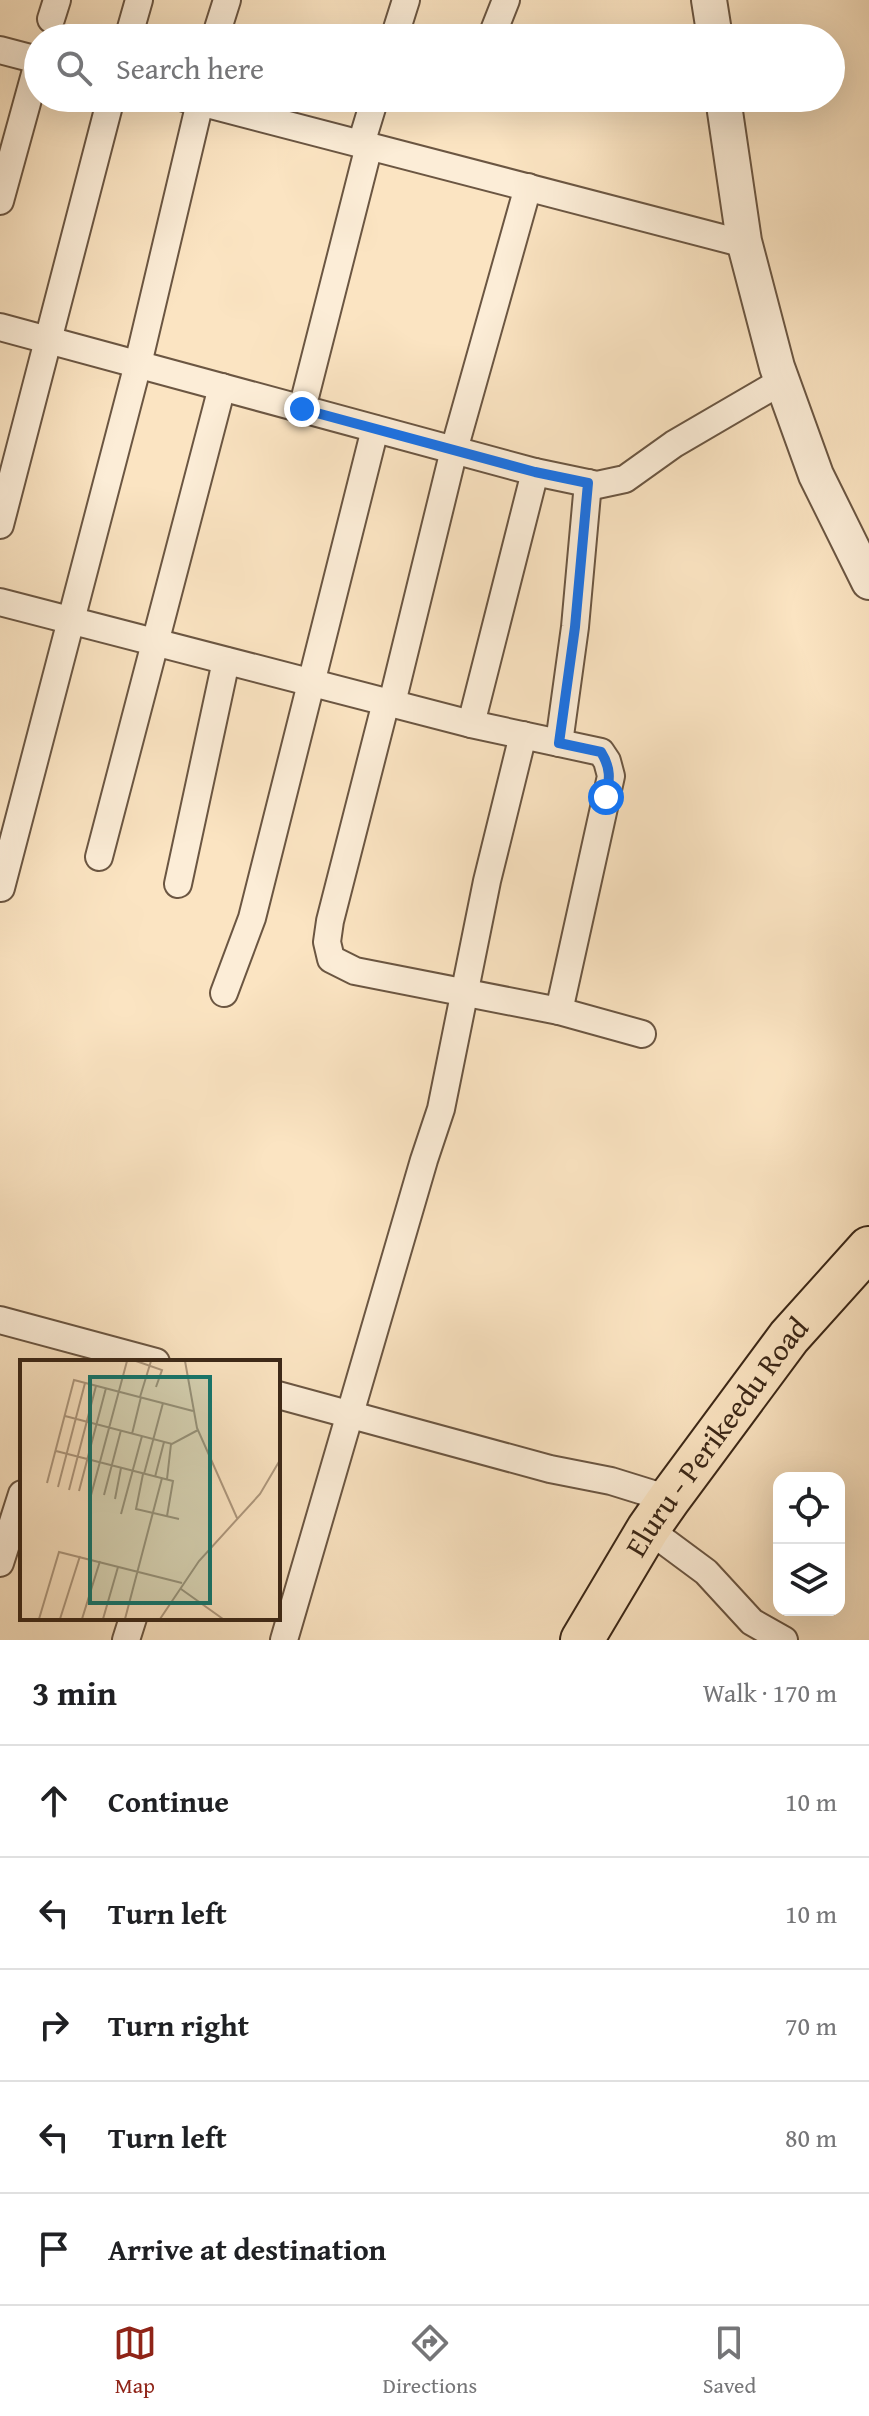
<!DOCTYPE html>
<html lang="en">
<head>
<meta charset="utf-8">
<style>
  :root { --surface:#fff; --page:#f6f6f6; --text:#202124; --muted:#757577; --line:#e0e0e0; --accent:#8f2418 }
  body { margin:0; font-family:"Gentium Book Plus",serif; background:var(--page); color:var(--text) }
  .controls { position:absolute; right:24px; bottom:24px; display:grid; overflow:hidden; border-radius:16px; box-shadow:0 8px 32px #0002 }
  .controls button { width:72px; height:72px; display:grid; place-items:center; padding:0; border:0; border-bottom:2px solid var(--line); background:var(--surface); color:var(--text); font:40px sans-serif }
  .stop { position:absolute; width:24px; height:24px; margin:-18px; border:6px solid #1a73e8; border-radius:50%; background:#fff }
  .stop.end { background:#1a73e8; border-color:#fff; box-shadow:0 2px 8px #0008 }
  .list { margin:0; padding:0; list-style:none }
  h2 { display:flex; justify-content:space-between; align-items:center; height:104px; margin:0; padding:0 32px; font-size:34px }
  h2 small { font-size:26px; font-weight:400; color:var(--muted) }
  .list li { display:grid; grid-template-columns:52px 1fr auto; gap:24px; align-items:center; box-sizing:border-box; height:112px; padding:0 32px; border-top:2px solid var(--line) }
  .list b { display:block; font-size:30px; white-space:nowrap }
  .list em { font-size:26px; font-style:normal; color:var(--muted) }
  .icon { flex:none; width:44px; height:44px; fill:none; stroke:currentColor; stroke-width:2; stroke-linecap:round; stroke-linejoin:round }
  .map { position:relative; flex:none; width:869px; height:1640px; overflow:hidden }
  .search { position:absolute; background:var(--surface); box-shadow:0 8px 32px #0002; left:24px; right:24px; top:24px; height:88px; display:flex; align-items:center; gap:20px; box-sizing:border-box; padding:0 28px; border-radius:44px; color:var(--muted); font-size:30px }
  .sheet { height:664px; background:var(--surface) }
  nav { display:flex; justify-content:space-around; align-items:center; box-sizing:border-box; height:112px; border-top:2px solid var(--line); background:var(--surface); font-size:22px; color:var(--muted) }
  nav a { display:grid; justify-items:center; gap:4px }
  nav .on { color:var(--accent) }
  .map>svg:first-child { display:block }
</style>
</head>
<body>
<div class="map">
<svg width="869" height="1640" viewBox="0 0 869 1640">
  <rect width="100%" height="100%" fill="#fbe4c2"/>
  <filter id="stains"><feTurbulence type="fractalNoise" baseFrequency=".0025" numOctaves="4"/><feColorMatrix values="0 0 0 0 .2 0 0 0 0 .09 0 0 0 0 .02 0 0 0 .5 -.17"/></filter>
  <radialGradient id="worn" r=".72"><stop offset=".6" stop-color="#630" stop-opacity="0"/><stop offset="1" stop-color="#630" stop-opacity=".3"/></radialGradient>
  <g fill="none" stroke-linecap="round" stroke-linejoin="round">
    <defs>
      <g id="minor">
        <path d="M 51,19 L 57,0"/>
        <path d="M 129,35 L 139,0"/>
        <path d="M 215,38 L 227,0"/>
        <path d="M 394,38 L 406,0"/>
        <path d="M 491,38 L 506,0"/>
        <path d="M 0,50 L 38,60"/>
        <path d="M 184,98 L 745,244"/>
        <path d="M 361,144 L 375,98"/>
        <path d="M 0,201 L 38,63"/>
        <path d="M 0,327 L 535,472 L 597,485 L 625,479 L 674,444 L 782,381"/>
        <path d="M 302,409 L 369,146"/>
        <path d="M 0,525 L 111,98"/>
        <path d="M 0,602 L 471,724 L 601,752 L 607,761 L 611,776 L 559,1011"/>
        <path d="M 386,702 L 330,921 L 327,942 L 331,959 L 355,971 L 559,1011 L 642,1034"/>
        <path d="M 392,703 L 454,450 L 528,187"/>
        <path d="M 471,724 L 535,472"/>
        <path d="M 559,743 L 575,627 L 588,483"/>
        <path d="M 99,857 L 222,387"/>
        <path d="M 178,884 L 226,661"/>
        <path d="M 1,888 L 138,364 L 201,98"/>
        <path d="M 224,993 L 252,918 L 375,429"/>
        <path d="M 0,1320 L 156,1362"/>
        <path d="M 278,1395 L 550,1469 L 611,1481 L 669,1499"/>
        <path d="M 648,1529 L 706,1572 L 752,1622 L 784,1640"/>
        <path d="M 0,1563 L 22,1494"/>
        <path d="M 126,1640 L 133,1618"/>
        <path d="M 284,1640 L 424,1160 L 441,1109 L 487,881 L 523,735"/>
      </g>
      <g id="tertiary">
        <path d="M 709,0 L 715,38"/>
        <path d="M 723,98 L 744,241 L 777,367 L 816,475 L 869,582"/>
      </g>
      <g id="primary">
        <path id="s1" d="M 582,1640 L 648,1529 L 669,1499 L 789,1337 L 869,1248"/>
      </g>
    </defs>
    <!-- minor casing -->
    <use href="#minor" stroke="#6b5642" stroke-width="30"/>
    <!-- tertiary casing -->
    <use href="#tertiary" stroke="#6b5642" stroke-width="38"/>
    <!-- primary casing -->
    <use href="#primary" stroke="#3b2717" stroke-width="46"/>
    <!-- minor -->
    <use href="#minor" stroke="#fcedd7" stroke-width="26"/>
    <!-- tertiary -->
    <use href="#tertiary" stroke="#fcedd7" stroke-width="34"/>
    <!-- primary -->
    <use href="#primary" stroke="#fbe4c2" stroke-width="42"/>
  </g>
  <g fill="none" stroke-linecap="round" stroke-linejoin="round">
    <!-- route -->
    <path stroke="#1a73e8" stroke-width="10" d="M 302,409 L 535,472 L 588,483 L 575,627 L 559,743 L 601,752 C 611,768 610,779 606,797"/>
  </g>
  <g text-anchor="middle" stroke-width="7" stroke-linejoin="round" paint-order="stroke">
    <!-- street labels -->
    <g font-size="30" fill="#3b2717" stroke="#fcedd7">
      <text dy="10" stroke="none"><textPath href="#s1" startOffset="244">Eluru - Perikeedu Road</textPath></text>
    </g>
  </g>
  <!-- overview -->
  <g transform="translate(20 1360)">
    <rect width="260" height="260" fill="#fbe4c2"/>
    <path fill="none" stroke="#ae987e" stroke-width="2" d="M 116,1 L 142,10 L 136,27M 165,1 L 177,68 L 217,158M 120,37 L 131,1M 45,56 L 152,84 L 178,70M 112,74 L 121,37M 36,91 L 153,121 L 147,156M 123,114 L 116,149 L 159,159M 124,114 L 143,43M 135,117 L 144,82M 147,119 L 151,84M 27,123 L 54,20 L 173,51M 38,127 L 65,23M 49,130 L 76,26M 59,131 L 86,28M 84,135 L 101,70M 70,139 L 107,1M 95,139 L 101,108M 101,154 L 122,76M 161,229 L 203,259M 19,259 L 39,192 L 162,223M 40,259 L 60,196M 62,259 L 80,201M 83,259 L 98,207M 105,259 L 142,118M 140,259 L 179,201 L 240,134 L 260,100"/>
    <path fill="#0f766e" fill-opacity="0.15" stroke="#0f766e" stroke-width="4" d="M 70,17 L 190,17 L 190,243 L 70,243 Z"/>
    <rect width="260" height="260" fill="none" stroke="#3b2717" stroke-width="4"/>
  </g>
  <rect width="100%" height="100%" filter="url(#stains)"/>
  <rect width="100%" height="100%" fill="url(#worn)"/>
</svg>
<div class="controls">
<button><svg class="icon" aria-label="locate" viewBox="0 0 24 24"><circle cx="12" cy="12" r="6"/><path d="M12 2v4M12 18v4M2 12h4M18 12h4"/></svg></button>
<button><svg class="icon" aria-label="layers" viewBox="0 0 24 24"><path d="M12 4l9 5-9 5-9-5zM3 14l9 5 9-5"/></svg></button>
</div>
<div class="stop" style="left:606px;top:797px"></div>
<div class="stop end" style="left:302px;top:409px"></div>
<div class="search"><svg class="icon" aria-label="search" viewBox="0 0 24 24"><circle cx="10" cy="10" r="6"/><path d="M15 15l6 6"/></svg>Search here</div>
</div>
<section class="sheet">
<h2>3 min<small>Walk · 170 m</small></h2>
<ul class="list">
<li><svg class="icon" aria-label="ahead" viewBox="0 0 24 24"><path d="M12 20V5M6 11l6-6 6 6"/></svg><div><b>Continue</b></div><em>10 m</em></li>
<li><svg class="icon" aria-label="left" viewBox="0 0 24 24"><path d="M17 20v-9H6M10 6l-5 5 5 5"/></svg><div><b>Turn left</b></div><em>10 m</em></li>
<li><svg class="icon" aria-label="right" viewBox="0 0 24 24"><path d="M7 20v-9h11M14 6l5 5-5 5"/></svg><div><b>Turn right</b></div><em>70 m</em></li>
<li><svg class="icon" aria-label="left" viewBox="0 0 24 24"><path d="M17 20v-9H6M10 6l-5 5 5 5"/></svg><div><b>Turn left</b></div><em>80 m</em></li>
<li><svg class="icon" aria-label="arrive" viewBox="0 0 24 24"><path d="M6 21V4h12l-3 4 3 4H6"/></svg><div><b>Arrive at destination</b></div></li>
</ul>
</section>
<nav>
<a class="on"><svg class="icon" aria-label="map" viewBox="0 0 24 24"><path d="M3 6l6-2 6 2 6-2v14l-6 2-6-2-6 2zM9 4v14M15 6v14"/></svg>Map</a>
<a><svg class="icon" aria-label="directions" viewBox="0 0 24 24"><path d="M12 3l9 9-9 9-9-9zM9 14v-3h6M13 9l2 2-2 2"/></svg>Directions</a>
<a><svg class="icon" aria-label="saved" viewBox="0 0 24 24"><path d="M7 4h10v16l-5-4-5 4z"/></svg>Saved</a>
</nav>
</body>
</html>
